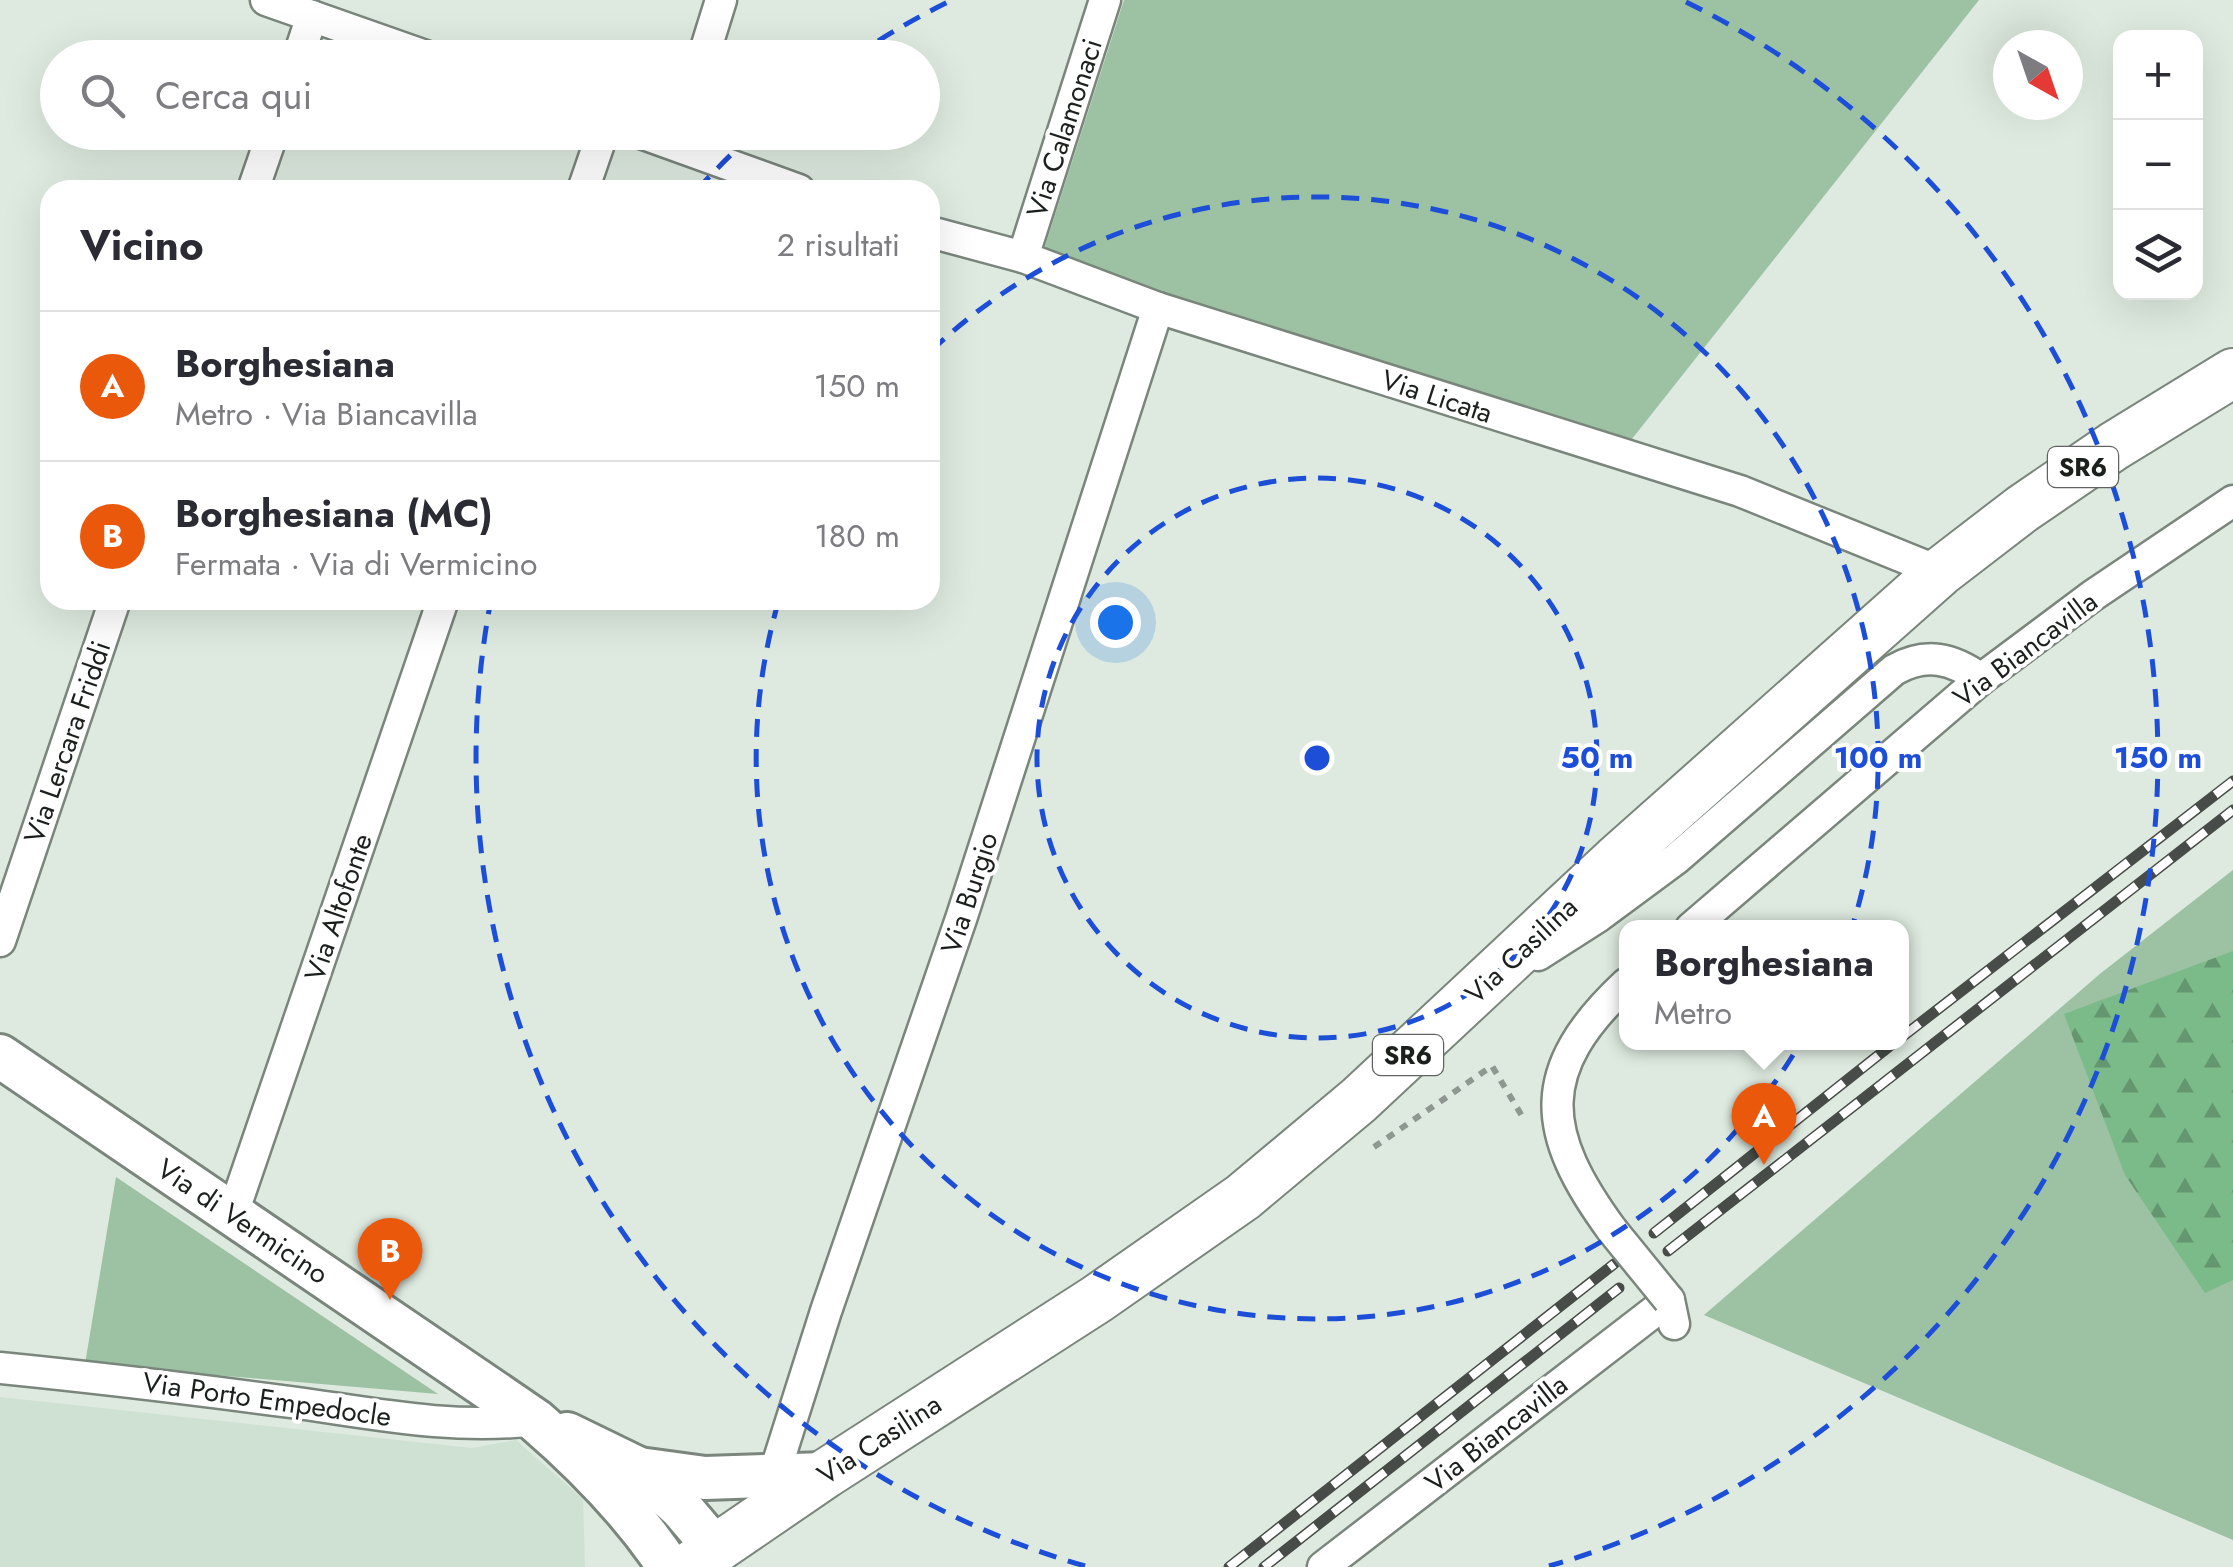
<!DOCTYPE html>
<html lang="it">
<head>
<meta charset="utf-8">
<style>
  :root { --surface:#fff; --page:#f2f2f3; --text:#2b2b33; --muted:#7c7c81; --line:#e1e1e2; --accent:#ea580c }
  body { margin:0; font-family:Jost,sans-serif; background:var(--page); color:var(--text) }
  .controls { position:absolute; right:30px; top:30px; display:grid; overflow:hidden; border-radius:20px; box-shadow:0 10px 40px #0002 }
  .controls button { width:90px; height:90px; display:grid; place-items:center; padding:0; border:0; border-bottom:2px solid var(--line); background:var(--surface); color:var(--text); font:50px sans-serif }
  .compass { position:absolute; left:1993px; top:30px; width:90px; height:90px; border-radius:50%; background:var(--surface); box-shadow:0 10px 40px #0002; rotate:140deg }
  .you { position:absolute; left:1115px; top:622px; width:35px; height:35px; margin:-25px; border:8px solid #fff; border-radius:50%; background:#1a73e8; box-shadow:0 0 0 15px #1a73e833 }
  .badge { display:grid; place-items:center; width:65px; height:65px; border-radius:50%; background:var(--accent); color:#fff; font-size:32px; font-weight:700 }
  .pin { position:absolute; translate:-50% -82px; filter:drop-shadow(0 2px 5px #0008) }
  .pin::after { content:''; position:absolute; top:52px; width:35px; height:30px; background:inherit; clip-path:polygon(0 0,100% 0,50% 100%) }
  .popup { position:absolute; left:1619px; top:920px; width:290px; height:130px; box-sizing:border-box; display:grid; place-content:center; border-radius:20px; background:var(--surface); filter:drop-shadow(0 2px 8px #0005); font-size:32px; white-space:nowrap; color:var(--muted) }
  .popup b { font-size:38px; color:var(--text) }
  .popup::after { content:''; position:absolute; left:50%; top:100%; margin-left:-20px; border:20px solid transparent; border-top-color:var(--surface) }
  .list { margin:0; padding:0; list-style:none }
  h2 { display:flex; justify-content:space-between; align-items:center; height:130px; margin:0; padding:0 40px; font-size:42px }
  h2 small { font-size:32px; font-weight:400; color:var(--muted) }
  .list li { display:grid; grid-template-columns:65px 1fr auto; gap:30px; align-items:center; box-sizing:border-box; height:150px; padding:0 40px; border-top:2px solid var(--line) }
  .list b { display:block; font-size:38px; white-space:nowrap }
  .list p { margin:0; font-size:32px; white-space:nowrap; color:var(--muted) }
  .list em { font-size:32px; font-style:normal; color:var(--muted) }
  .icon { flex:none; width:55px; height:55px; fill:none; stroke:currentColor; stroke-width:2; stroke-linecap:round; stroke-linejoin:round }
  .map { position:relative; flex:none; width:2233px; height:1567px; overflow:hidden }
  .search { position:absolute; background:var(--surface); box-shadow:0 10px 40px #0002; left:40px; top:40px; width:900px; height:110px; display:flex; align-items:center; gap:25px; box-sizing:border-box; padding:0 35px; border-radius:55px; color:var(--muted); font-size:38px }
  .panel { position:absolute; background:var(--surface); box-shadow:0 10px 40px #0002; left:40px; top:180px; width:900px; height:430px; border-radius:30px }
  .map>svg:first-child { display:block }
</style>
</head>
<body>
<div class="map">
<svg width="2233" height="1567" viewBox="0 0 2233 1567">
  <defs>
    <pattern id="forest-firs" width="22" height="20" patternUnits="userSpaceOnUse" patternTransform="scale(2.5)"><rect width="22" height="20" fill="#7bba89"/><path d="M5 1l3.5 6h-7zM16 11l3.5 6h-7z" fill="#64976f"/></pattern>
  </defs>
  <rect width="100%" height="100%" fill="#deeae0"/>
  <!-- built -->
  <path fill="#cfe1d2" d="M 0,1397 L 472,1448 L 516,1440 L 583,1499 L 585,1567 L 0,1567 Z"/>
  <!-- green -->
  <g fill="#9cc1a3">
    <path d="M 1124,0 L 1979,0 L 1628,444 L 1052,256 L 1045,246 Z"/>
    <path d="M 2233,870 L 2233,1540 L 1704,1315 L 2101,973 Z"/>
    <path d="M 116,1177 L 438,1394 L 85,1364 Z"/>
  </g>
  <!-- forest -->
  <path fill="url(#forest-firs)" d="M 2233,951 L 2233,1280 L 2205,1293 L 2125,1175 L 2064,1014 Z"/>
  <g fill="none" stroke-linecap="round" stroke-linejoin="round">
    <defs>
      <g id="minor">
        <path d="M 266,0 L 431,58"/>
        <path d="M 298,58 L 312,16"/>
        <path d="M 703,58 L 721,0"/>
        <path d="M 638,132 L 799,190"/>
        <path d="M 253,190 L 273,132"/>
        <path d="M 583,190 L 603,132"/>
        <path d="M 930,232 L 1023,257 L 1158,308 L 1740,491 L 1940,572"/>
        <path d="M 1023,257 L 1105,0"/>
        <path d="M 1691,928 L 1981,679 L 2092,596 L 2233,501"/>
        <path d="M 0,941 L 115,600"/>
        <path d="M 1538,955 L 1599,916 L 1676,859 L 1894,670 C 1926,652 1952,658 1981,679"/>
        <path d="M 233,1213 L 443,600"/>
        <path d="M 1612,1230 C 1540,1132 1534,1070 1626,984"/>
        <path d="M 0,1368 C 100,1378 199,1390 298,1403 C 376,1414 455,1430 535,1420"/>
        <path d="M 774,1475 L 826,1311 L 962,916 L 1158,308"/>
        <path d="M 1323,1567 L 1669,1300 L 1674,1324"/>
      </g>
      <g id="secondary">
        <path d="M 0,1056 L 535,1420 C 586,1464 632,1511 669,1567"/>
        <path d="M 567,1434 L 639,1469 L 681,1508 L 716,1549"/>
        <path d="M 639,1469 L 705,1478 L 825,1474"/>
      </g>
      <path id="primary" d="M 689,1567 L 825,1474 L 1097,1299 L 1243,1197 L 1359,1100 L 1616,860 L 1940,572 L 2022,509 L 2114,446 L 2233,373"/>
    </defs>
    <!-- minor casing -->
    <use href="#minor" stroke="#7a857c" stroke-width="35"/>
    <!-- secondary casing -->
    <use href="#secondary" stroke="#7a857c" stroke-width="48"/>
    <!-- primary casing -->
    <use href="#primary" stroke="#7a857c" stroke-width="52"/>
    <!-- path -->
    <path stroke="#8e9790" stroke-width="6" stroke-dasharray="8 8" stroke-linecap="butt" d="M 1374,1147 L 1492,1066 L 1525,1121"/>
    <!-- minor -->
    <use href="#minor" stroke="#fff" stroke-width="30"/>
    <!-- secondary -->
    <use href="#secondary" stroke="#fff" stroke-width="42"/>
    <!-- primary -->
    <use href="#primary" stroke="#fff" stroke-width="48"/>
    <defs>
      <g id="rail">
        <path d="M 1902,1037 L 2233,781"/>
        <path d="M 1654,1233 L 1895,1042"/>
        <path d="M 1668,1251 L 2233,810"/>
        <path d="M 1229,1567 L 1614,1264"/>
        <path d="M 1264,1567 L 1619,1288"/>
      </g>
    </defs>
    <!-- rail casing -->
    <use href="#rail" stroke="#474c48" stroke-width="11"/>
    <!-- rail -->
    <use href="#rail" stroke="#fff" stroke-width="8" stroke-dasharray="22" stroke-linecap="butt"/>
    <defs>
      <path id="minor-bridge" d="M 1612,1230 L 1669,1300"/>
    </defs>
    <!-- minor-bridge casing -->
    <use href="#minor-bridge" stroke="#7a857c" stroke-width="35" stroke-linecap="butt"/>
    <!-- minor-bridge -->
    <use href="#minor-bridge" stroke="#fff" stroke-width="30"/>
  </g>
  <!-- distance rings -->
  <g fill="none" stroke="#1d4ed8" stroke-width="5" stroke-dasharray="18 12">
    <circle cx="1317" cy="758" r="280"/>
    <path d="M931 351A561 561 0 1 1 778 603"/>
    <path d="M1085 1566A841 841 0 0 1 490 605M697 190A841 841 0 0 1 754 133M853 57A841 841 0 0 1 948 2M1686 2A841 841 0 0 1 1549 1566"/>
  </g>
  <g text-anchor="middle" stroke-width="8" stroke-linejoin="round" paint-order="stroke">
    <!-- shield labels -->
    <g fill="#fff" stroke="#606361" stroke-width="2.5">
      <rect x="2048" y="447" width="70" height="40" rx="8"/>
      <rect x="1373" y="1035" width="70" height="40" rx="8"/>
    </g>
    <g font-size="25" font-weight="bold" fill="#1c201d">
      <text x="2083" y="476">SR6</text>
      <text x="1408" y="1064">SR6</text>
    </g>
    <!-- street labels -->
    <g font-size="28" fill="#1c201d" stroke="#fff">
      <text transform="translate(1064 128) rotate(-72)" y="10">Via Calamonaci</text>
      <text transform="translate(1437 396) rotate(18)" y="10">Via Licata</text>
      <text transform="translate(2025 649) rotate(-37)" y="10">Via Biancavilla</text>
      <text transform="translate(67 742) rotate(-71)" y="10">Via Lercara Friddi</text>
      <text transform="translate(969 893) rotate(-72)" y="10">Via Burgio</text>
      <text transform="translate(338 907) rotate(-71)" y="10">Via Altofonte</text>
      <text transform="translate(1521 950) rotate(-43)" y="10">Via Casilina</text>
      <text transform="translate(243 1221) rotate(34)" y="10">Via di Vermicino</text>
      <text transform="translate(267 1399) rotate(8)" y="10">Via Porto Empedocle</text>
      <text transform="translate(1496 1433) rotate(-38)" y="10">Via Biancavilla</text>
      <text transform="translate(879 1439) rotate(-33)" y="10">Via Casilina</text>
    </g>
  </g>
  <circle cx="1317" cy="758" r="15" fill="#1d4ed8" stroke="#fff" stroke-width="5"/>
  <g font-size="30" text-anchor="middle" font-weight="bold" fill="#1d4ed8" stroke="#fff" stroke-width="8" stroke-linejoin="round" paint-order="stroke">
    <text x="1597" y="768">50 m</text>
    <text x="1878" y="768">100 m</text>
    <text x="2158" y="768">150 m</text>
  </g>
</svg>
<div class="controls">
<button>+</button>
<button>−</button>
<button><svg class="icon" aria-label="layers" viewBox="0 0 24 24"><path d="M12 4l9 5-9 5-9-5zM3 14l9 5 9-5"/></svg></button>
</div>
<svg class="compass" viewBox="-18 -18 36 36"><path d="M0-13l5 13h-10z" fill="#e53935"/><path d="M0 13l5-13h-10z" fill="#7c7c81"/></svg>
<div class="you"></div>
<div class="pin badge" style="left:1764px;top:1165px">A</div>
<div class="popup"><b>Borghesiana</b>Metro</div>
<div class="pin badge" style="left:390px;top:1300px">B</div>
<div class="search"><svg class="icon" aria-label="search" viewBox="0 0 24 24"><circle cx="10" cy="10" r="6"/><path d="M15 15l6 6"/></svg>Cerca qui</div>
<section class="panel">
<h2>Vicino<small>2 risultati</small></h2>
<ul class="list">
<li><span class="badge">A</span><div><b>Borghesiana</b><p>Metro · Via Biancavilla</p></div><em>150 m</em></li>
<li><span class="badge">B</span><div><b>Borghesiana (MC)</b><p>Fermata · Via di Vermicino</p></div><em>180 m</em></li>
</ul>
</section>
</div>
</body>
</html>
